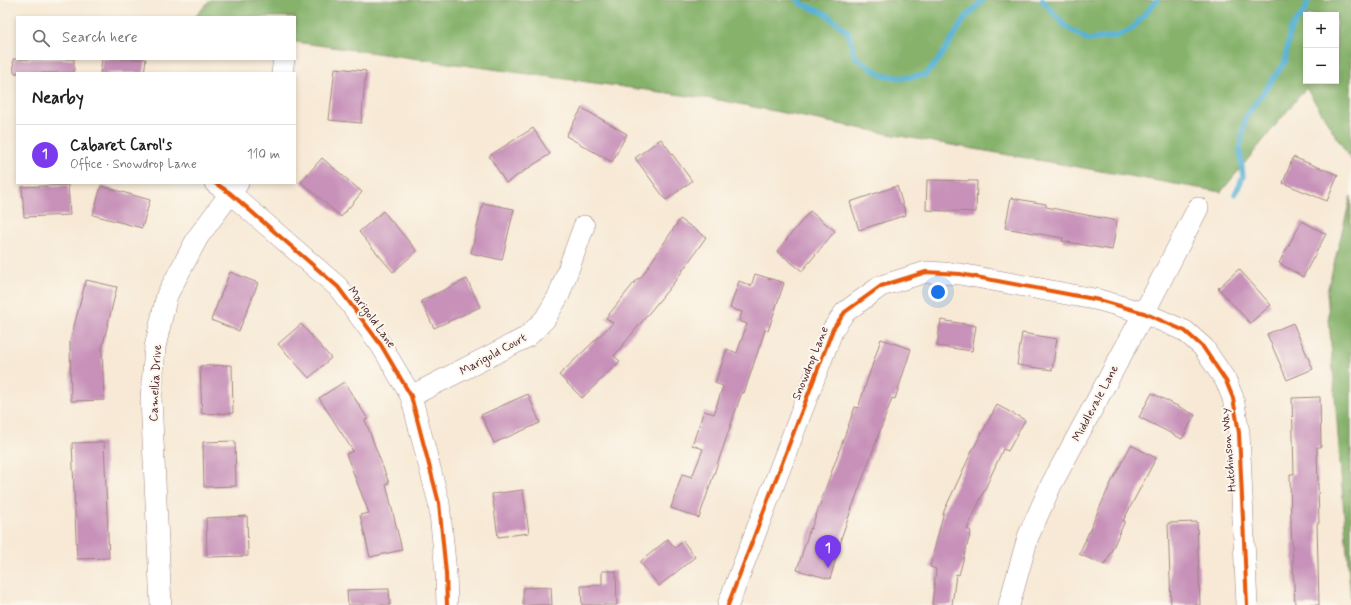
<!DOCTYPE html>
<html lang="en">
<head>
<meta charset="utf-8">
<style>
  :root { --surface:#fff; --page:#f2f2f2; --text:#222; --muted:#767676; --line:#e0e0e0; --accent:#7c3aed }
  body { margin:0; font-family:Mynerve,sans-serif; background:var(--page); color:var(--text) }
  .controls { position:absolute; right:12px; top:12px; display:grid; overflow:hidden; border-radius:0px; box-shadow:0 2px 6px #0003 }
  .controls button { width:36px; height:36px; display:grid; place-items:center; padding:0; border:0; border-bottom:1px solid var(--line); background:var(--surface); color:var(--text); font:20px sans-serif }
  .you { position:absolute; left:938px; top:292px; width:14px; height:14px; margin:-10px; border:3px solid #fff; border-radius:50%; background:#1a73e8; box-shadow:0 0 0 6px #1a73e833 }
  .badge { display:grid; place-items:center; width:26px; height:26px; border-radius:50%; background:var(--accent); color:#fff; font-size:13px; font-weight:700 }
  .pin { position:absolute; translate:-50% -33px; filter:drop-shadow(0 1px 2px #0008) }
  .pin::after { content:''; position:absolute; top:21px; width:14px; height:12px; background:inherit; clip-path:polygon(0 0,100% 0,50% 100%) }
  .list { margin:0; padding:0; list-style:none }
  h2 { display:flex; justify-content:space-between; align-items:center; height:52px; margin:0; padding:0 16px; font-size:17px }
  h2 small { font-size:13px; font-weight:400; color:var(--muted) }
  .list li { display:grid; grid-template-columns:26px 1fr auto; gap:12px; align-items:center; box-sizing:border-box; height:60px; padding:0 16px; border-top:1px solid var(--line) }
  .list b { display:block; font-size:15px; white-space:nowrap }
  .list p { margin:0; font-size:13px; white-space:nowrap; color:var(--muted) }
  .list em { font-size:13px; font-style:normal; color:var(--muted) }
  .icon { flex:none; width:22px; height:22px; fill:none; stroke:currentColor; stroke-width:2; stroke-linecap:round; stroke-linejoin:round }
  .map { position:relative; flex:none; width:1351px; height:605px; overflow:hidden }
  .search { position:absolute; background:var(--surface); box-shadow:0 2px 6px #0003; left:16px; top:16px; width:280px; height:44px; display:flex; align-items:center; gap:10px; box-sizing:border-box; padding:0 14px; border-radius:0px; color:var(--muted); font-size:15px }
  .panel { position:absolute; background:var(--surface); box-shadow:0 2px 6px #0003; left:16px; top:72px; width:280px; height:112px; border-radius:0px }
  .map>svg:first-child { display:block }
</style>
</head>
<body>
<div class="map">
<svg width="1351" height="605" viewBox="0 0 1351 605">
  <rect width="100%" height="100%" fill="#fbf7ec"/>
  <filter id="ink" filterUnits="userSpaceOnUse"><feTurbulence type="fractalNoise" baseFrequency=".025" numOctaves="2"/><feDisplacementMap in="SourceGraphic" scale="8" xChannelSelector="R" yChannelSelector="G"/><feConvolveMatrix kernelMatrix="1 2 1 2 8 2 1 2 1" color-interpolation-filters="sRGB"/></filter>
  <filter id="wash" filterUnits="userSpaceOnUse"><feTurbulence type="fractalNoise" baseFrequency=".012" numOctaves="4" result="noise"/><feDisplacementMap in="SourceGraphic" scale="16" xChannelSelector="R" yChannelSelector="G"/><feGaussianBlur stdDeviation="0.9" result="paint"/><feColorMatrix in="noise" values="0 0 0 0 0 0 0 0 0 0 0 0 0 0 0 0 0 1.4 0 .05"/><feComposite in="paint" operator="in"/></filter>
  <g filter="url(#wash)">
    <rect width="100%" height="100%" fill="#f7e9d5"/>
    <!-- forest -->
    <g fill="#86b26c" stroke="#68684c" fill-rule="evenodd">
      <path d="M 210,0 L 1351,0 L 1351,160 L 1306,88 L 1221,192 L 894,135 L 719,100 L 295,42 L 295,17 L 195,17 ZM 1306,15 L 1336,15 L 1336,81 L 1306,81 Z"/>
      <path d="M 1351,196 L 1351,604 L 1327,292 Z"/>
    </g>
    <g fill="none" stroke-linecap="round" stroke-linejoin="round">
      <!-- stream -->
      <g stroke="#58b2d5" stroke-width="5.5">
        <path d="M 798,0 L 800,3 L 826,14 L 848,32 L 855,57 L 882,75 L 902,78 L 925,75 L 938,61 L 966,17 L 983,0"/>
        <path d="M 1042,0 L 1065,26 L 1088,40 L 1117,36 L 1132,29 L 1157,0"/>
        <path d="M 1235,194 L 1243,177 L 1240,150 L 1245,118 L 1285,62 L 1290,30 L 1306,9 L 1308,0"/>
      </g>
    </g>
    <g id="blocks">
      <!-- building -->
      <g fill="#c791b9">
        <path d="M 13,59 L 74,59 L 74,73 L 14,73 Z"/>
        <path d="M 102,59 L 146,59 L 144,73 L 100,73 Z"/>
        <path d="M 335,68 L 366,71 L 361,123 L 329,120 Z"/>
        <path d="M 582,108 L 627,134 L 612,162 L 566,136 Z"/>
        <path d="M 533,128 L 550,154 L 506,183 L 489,156 Z"/>
        <path d="M 661,139 L 692,181 L 666,200 L 635,158 Z"/>
        <path d="M 1293,157 L 1338,175 L 1327,201 L 1283,183 Z"/>
        <path d="M 322,158 L 362,192 L 341,217 L 301,182 Z"/>
        <path d="M 927,180 L 977,181 L 976,212 L 926,210 Z"/>
        <path d="M 68,185 L 70,215 L 24,217 L 22,187 Z"/>
        <path d="M 101,186 L 150,200 L 142,228 L 93,215 Z"/>
        <path d="M 897,186 L 906,215 L 859,230 L 850,202 Z"/>
        <path d="M 1011,198 L 1046,204 L 1046,207 L 1117,221 L 1112,250 L 1062,241 L 1063,238 L 1005,228 Z"/>
        <path d="M 483,203 L 514,209 L 502,260 L 471,253 Z"/>
        <path d="M 383,211 L 417,251 L 393,272 L 359,232 Z"/>
        <path d="M 810,211 L 835,231 L 802,271 L 777,251 Z"/>
        <path d="M 680,219 L 706,237 L 676,280 L 614,356 L 620,361 L 582,398 L 559,375 L 613,323 L 606,318 L 638,278 L 640,279 Z"/>
        <path d="M 1302,221 L 1326,234 L 1303,277 L 1279,263 Z"/>
        <path d="M 1239,269 L 1271,305 L 1250,323 L 1218,288 Z"/>
        <path d="M 230,272 L 258,283 L 239,331 L 211,320 Z"/>
        <path d="M 755,274 L 784,283 L 768,331 L 765,330 L 744,393 L 742,392 L 699,518 L 671,508 L 682,474 L 692,477 L 703,449 L 692,445 L 704,411 L 714,414 L 723,386 L 715,383 L 727,349 L 737,353 L 747,324 L 739,321 L 742,312 L 730,308 L 739,281 L 751,286 Z"/>
        <path d="M 467,279 L 480,307 L 434,328 L 421,301 Z"/>
        <path d="M 86,280 L 117,287 L 102,348 L 104,400 L 71,401 L 70,342 Z"/>
        <path d="M 941,320 L 976,326 L 972,351 L 937,346 Z"/>
        <path d="M 1293,323 L 1313,369 L 1287,380 L 1267,334 Z"/>
        <path d="M 301,324 L 331,358 L 309,378 L 278,344 Z"/>
        <path d="M 1022,333 L 1057,339 L 1052,370 L 1017,365 Z"/>
        <path d="M 881,339 L 911,349 L 895,399 L 892,398 L 841,538 L 842,538 L 830,579 L 797,570 L 810,528 L 811,529 L 855,407 L 858,408 Z"/>
        <path d="M 232,365 L 233,413 L 202,414 L 200,366 Z"/>
        <path d="M 344,382 L 368,419 L 365,420 L 389,483 L 386,484 L 402,550 L 370,557 L 360,515 L 369,513 L 346,454 L 353,451 L 319,398 Z"/>
        <path d="M 1152,393 L 1195,415 L 1182,439 L 1139,417 Z"/>
        <path d="M 528,394 L 540,423 L 494,443 L 481,415 Z"/>
        <path d="M 1320,397 L 1321,447 L 1317,447 L 1319,523 L 1317,523 L 1319,605 L 1295,605 L 1291,524 L 1290,474 L 1294,474 L 1292,398 Z"/>
        <path d="M 997,405 L 1025,420 L 1008,451 L 1003,449 L 967,529 L 971,531 L 959,575 L 956,574 L 952,605 L 932,605 L 936,569 L 930,567 L 944,511 L 972,451 Z"/>
        <path d="M 235,441 L 236,486 L 204,487 L 203,442 Z"/>
        <path d="M 104,442 L 109,558 L 77,559 L 72,443 Z"/>
        <path d="M 1131,445 L 1156,458 L 1123,521 L 1125,521 L 1105,565 L 1079,554 L 1109,487 Z"/>
        <path d="M 523,490 L 529,533 L 498,537 L 492,494 Z"/>
        <path d="M 247,516 L 248,556 L 207,557 L 206,518 Z"/>
        <path d="M 1197,522 L 1200,605 L 1171,605 L 1168,523 Z"/>
        <path d="M 668,539 L 675,548 L 683,541 L 695,557 L 659,586 L 640,562 Z"/>
        <path d="M 602,571 L 616,571 L 617,605 L 582,605 L 581,586 L 602,585 Z"/>
        <path d="M 551,587 L 552,605 L 523,605 L 523,588 Z"/>
        <path d="M 389,589 L 390,605 L 348,605 L 347,590 Z"/>
      </g>
    </g>
  </g>
  <g filter="url(#ink)">
    <use href="#blocks" fill-opacity="0" stroke="#a08480" stroke-width="1"/>
    <g fill="none" stroke-linecap="round" stroke-linejoin="round">
      <defs>
        <g id="street">
          <path d="M 282,73 L 284,59"/>
          <path d="M 215,183 L 230,193 L 338,287 L 381,345 L 411,396 L 439,503 L 446,573 L 447,605"/>
          <path d="M 411,396 L 527,337 L 545,319 L 559,295 L 584,226"/>
          <path d="M 161,605 L 151,399 L 155,347 L 167,295 L 198,237 L 238,183"/>
          <path d="M 728,605 L 833,329 L 845,312 L 881,286 L 926,272 L 960,274 L 1099,300 L 1144,313 L 1185,331 L 1203,347 L 1226,381 L 1233,398 L 1239,433 L 1247,605"/>
          <path d="M 1009,605 L 1028,537 L 1051,485 L 1144,313 L 1198,208"/>
        </g>
      </defs>
      <!-- street casing -->
      <use href="#street" stroke="#a08480" stroke-width="22"/>
      <!-- street -->
      <use href="#street" stroke="#fff" stroke-width="21"/>
      <defs>
        <g id="cycleway">
          <path d="M 215,183 L 230,193 L 338,287 L 381,345 L 411,396 L 439,503 L 446,573 L 447,605"/>
          <path d="M 728,605 L 833,329 L 845,312 L 881,286 L 926,272 L 960,274 L 1099,300 L 1144,313 L 1185,331 L 1203,347 L 1226,381 L 1233,398 L 1239,433 L 1247,605"/>
        </g>
      </defs>
      <!-- cycleway casing -->
      <use href="#cycleway" stroke="#fbf7ec" stroke-width="6"/>
      <!-- cycleway -->
      <use href="#cycleway" stroke="#e8590c" stroke-width="4"/>
    </g>
  </g>
  <g text-anchor="middle" stroke-width="4" stroke-linejoin="round" paint-order="stroke">
    <!-- street labels -->
    <g font-size="12" fill="#4a1f2b" stroke="#fbf7ec">
      <text transform="translate(372 317) rotate(54)" y="4">Marigold Lane</text>
      <text transform="translate(493 354) rotate(-29)" y="4">Marigold Court</text>
      <text transform="translate(810 363) rotate(-68)" y="4">Snowdrop Lane</text>
      <text transform="translate(155 383) rotate(-87)" y="4">Camellia Drive</text>
      <text transform="translate(1095 403) rotate(-62)" y="4">Middlevale Lane</text>
      <text transform="translate(1228 450) rotate(-95)" y="4">Hutchinson Way</text>
    </g>
  </g>
</svg>
<div class="controls">
<button>+</button>
<button>−</button>
</div>
<div class="you"></div>
<div class="pin badge" style="left:828px;top:568px">1</div>
<div class="search"><svg class="icon" aria-label="search" viewBox="0 0 24 24"><circle cx="10" cy="10" r="6"/><path d="M15 15l6 6"/></svg>Search here</div>
<section class="panel">
<h2>Nearby<small></small></h2>
<ul class="list">
<li><span class="badge">1</span><div><b>Cabaret Carol's</b><p>Office · Snowdrop Lane</p></div><em>110 m</em></li>
</ul>
</section>
</div>
</body>
</html>
